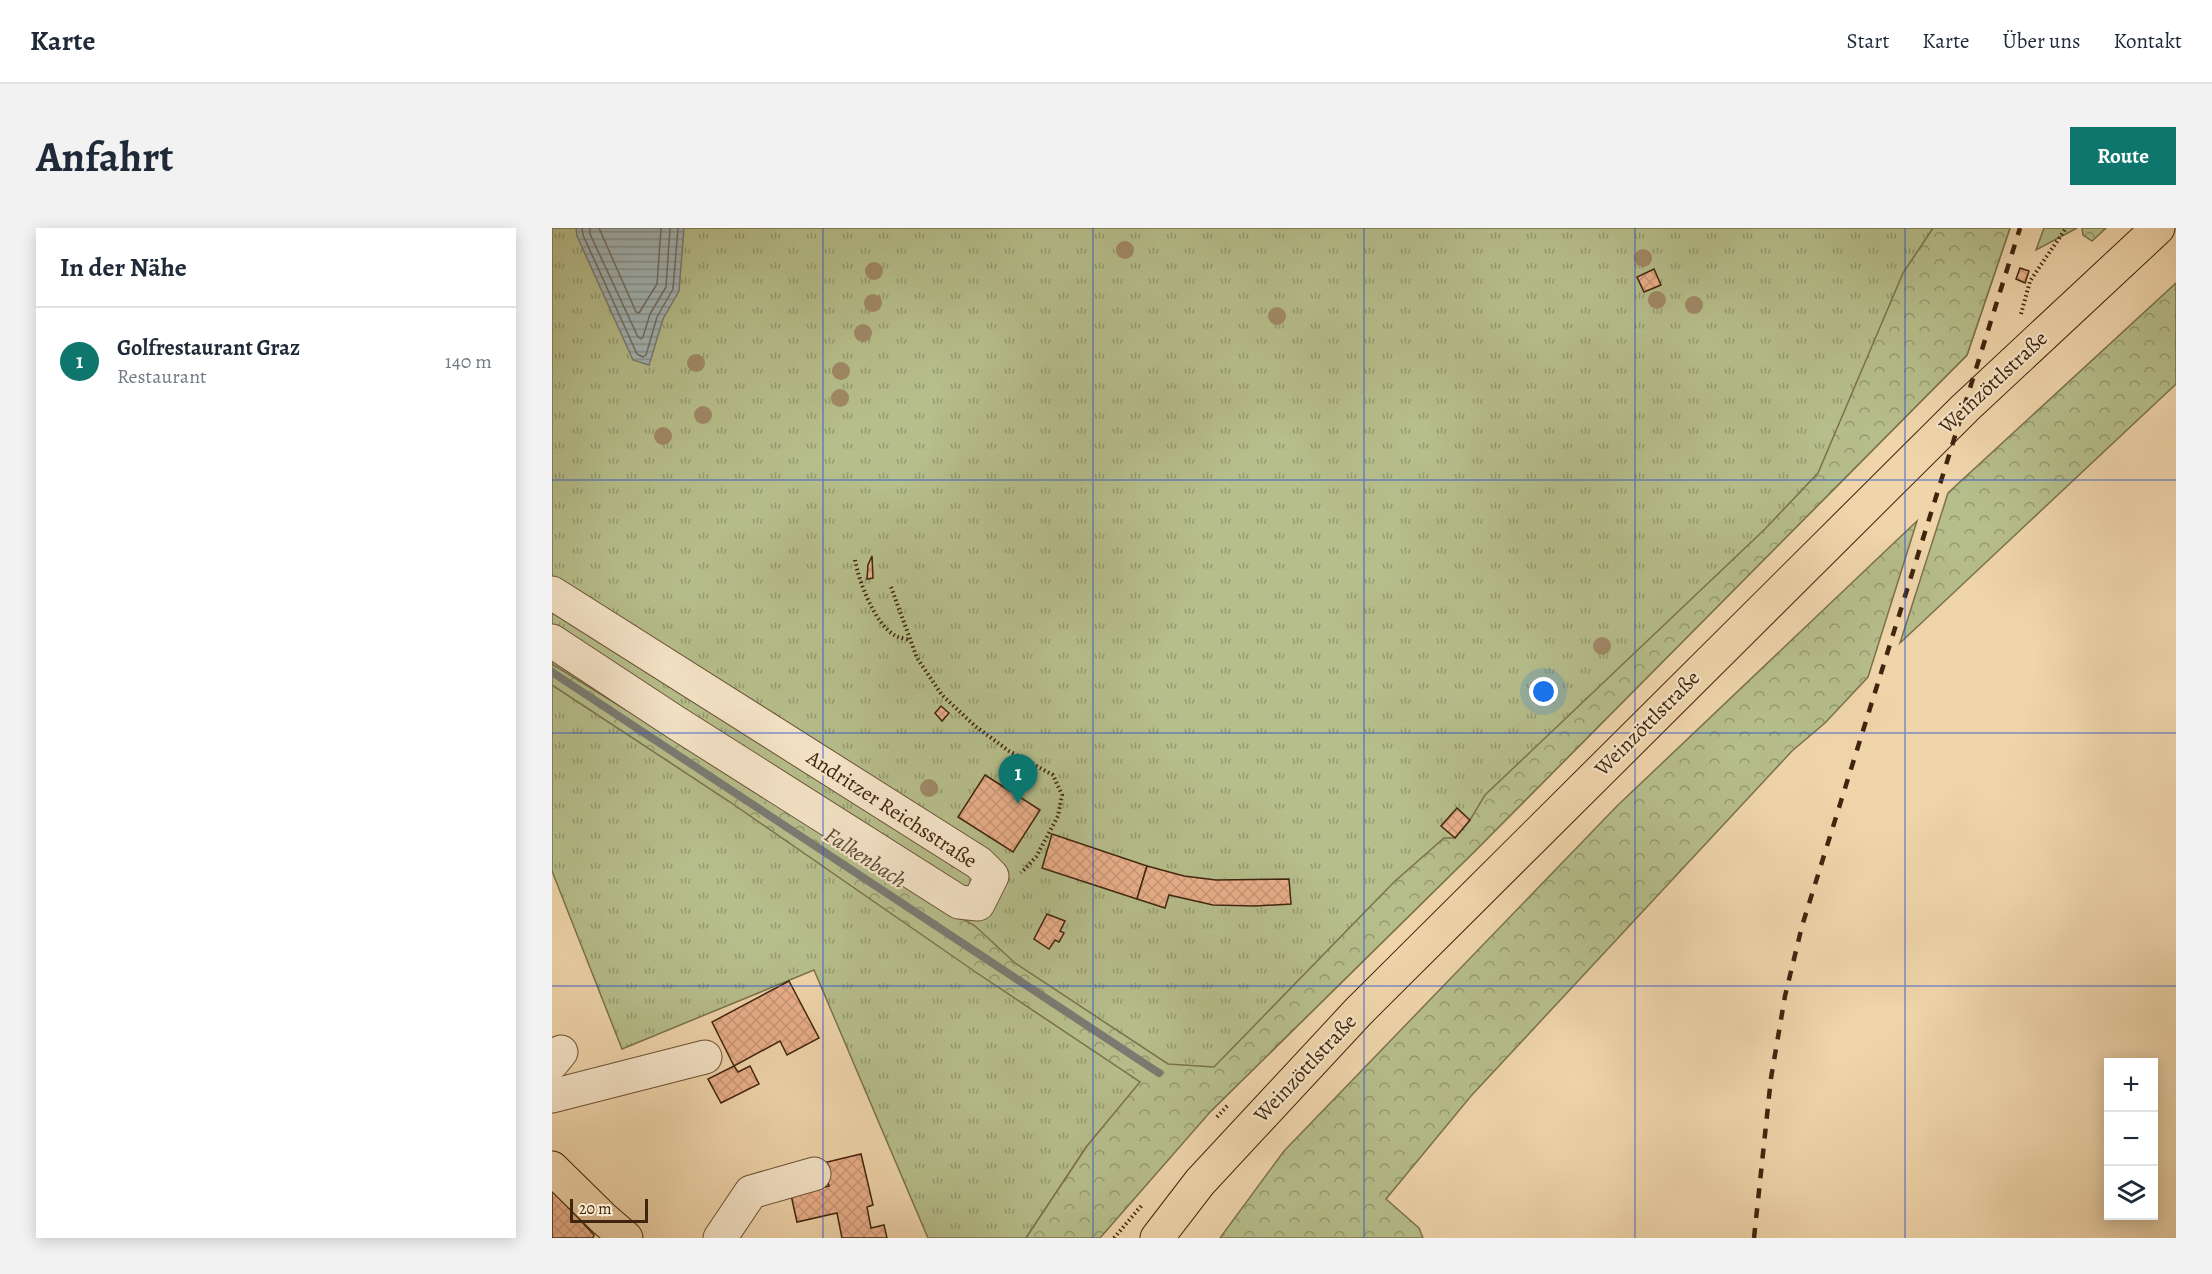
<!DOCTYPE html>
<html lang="de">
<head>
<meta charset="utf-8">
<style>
  :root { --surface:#fff; --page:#f2f2f3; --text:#1f2937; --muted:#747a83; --line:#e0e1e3; --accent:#0f766e }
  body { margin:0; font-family:Alegreya,serif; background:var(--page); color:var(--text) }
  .controls { position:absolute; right:18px; bottom:18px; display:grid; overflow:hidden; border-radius:0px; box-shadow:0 3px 15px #0003 }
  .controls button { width:54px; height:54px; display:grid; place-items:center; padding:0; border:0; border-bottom:2px solid var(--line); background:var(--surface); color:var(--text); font:30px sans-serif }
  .scale { position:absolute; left:18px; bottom:15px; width:78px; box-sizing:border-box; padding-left:6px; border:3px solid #40250e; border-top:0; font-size:16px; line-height:21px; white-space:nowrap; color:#40250e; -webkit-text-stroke:4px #f5e4c8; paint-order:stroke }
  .you { position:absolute; left:992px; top:464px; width:21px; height:21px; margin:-15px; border:4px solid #fff; border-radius:50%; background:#1a73e8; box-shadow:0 0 0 9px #1a73e833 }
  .badge { display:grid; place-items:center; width:39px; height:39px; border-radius:50%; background:var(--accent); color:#fff; font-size:20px; font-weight:700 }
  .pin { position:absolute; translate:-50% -50px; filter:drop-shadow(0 2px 3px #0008) }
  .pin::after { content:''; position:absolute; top:32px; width:21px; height:18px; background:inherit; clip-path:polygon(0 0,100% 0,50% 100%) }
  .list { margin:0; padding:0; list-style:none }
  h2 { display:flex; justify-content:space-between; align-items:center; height:78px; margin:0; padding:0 24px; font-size:26px }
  h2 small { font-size:20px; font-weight:400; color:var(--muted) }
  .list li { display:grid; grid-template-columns:39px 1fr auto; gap:18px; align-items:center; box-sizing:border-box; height:108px; padding:0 24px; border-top:2px solid var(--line) }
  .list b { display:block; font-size:22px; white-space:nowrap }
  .list p { margin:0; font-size:20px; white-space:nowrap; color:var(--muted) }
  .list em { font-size:20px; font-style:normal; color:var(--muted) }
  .icon { flex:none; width:33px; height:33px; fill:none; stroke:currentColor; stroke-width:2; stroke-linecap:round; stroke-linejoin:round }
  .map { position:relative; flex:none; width:1624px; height:1010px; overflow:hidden; border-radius:0px }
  header { display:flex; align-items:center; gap:36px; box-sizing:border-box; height:84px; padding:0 30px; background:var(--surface); border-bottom:2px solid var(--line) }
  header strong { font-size:28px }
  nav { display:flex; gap:33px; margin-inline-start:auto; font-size:21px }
  .intro { display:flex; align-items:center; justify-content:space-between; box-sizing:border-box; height:144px; padding:0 36px }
  h1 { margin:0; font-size:42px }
  .button { padding:15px 27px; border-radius:0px; background:var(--accent); color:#fff; font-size:21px; font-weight:700 }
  main { display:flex; gap:36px; padding:0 36px }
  aside { flex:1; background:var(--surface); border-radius:0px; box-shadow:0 3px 15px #0003 }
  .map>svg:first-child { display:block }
</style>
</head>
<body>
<header>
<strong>Karte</strong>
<nav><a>Start</a><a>Karte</a><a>Über uns</a><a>Kontakt</a></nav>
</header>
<div class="intro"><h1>Anfahrt</h1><a class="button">Route</a></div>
<main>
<aside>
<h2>In der Nähe<small></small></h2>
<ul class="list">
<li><span class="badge">1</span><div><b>Golfrestaurant Graz</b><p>Restaurant</p></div><em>140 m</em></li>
</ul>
</aside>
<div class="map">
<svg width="1624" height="1010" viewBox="0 0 1624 1010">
  <defs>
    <pattern id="grass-tufts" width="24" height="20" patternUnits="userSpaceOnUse" patternTransform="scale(1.5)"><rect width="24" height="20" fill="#b6be8b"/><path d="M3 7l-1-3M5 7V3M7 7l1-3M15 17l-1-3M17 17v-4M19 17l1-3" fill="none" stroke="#959a70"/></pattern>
    <pattern id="forest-crowns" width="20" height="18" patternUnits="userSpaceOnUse" patternTransform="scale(1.5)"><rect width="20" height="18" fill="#b6be8b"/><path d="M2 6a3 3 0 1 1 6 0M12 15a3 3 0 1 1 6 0" fill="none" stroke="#959a70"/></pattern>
    <pattern id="water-rules" width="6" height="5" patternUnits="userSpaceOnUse" patternTransform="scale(1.5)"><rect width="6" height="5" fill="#a1b5b6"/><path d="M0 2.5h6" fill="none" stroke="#859392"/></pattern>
    <pattern id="building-cross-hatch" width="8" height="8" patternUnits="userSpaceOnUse" patternTransform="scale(1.5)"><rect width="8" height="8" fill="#eab08b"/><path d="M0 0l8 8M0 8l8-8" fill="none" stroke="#ca9777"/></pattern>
  </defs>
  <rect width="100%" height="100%" fill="#f0d5ab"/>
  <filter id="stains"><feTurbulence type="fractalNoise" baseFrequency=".00333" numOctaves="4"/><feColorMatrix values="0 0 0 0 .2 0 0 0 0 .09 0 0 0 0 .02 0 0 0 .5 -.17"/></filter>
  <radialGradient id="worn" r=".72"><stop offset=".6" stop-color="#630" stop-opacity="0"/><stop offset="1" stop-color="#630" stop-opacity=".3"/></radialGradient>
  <!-- grass -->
  <g fill="url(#grass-tufts)" stroke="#7b724c" stroke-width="1.5">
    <path d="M 0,0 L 1458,0 L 1415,127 L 922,624 L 659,883 L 535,918 L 474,1010 L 376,1010 L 262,742 L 70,821 L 0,643 Z"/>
    <path d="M 1492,0 L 1525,0 L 1484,22 Z"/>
  </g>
  <!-- forest -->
  <g fill="url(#forest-crowns)" stroke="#7b724c" stroke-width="1.5">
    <path d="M 1381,0 L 1458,0 L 1415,127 L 922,624 L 659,883 L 548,1010 L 474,1010 L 535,918 L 588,854 L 425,745 L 178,574 L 0,457 L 0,436 L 423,698 L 463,735 L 616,836 L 662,839 L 842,654 L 892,610 L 903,610 L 918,592 L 933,567 L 1213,301 L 1266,245 L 1351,45 Z"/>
    <path d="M 1530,0 L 1554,0 L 1540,13 L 1531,7 Z"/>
    <path d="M 1624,55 L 1624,156 L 1348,415 L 1396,265 Z"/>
    <path d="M 1365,293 L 1316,449 L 1273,495 L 1240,523 L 919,868 L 834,971 L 867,1000 L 871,1010 L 668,1010 L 732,923 L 1065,578 Z"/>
  </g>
  <!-- water -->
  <path fill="url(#water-rules)" stroke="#7a7b73" stroke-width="1.5" d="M 24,0 L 132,0 L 127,63 L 111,91 L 97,137 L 81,132 L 25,8 Z"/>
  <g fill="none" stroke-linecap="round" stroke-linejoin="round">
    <!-- shore -->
    <g stroke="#706d62" stroke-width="1.5">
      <path d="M 30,0 L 31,7 L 85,126 L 91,129 L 94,127 L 105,89 L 121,61 L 126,0"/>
      <path d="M 38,0 L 38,6 L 86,109 L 89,111 L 91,109 L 98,86 L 114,59 L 118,0"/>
      <path d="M 47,0 L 84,84 L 87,85 L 105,56 L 109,0"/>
    </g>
    <!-- stream -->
    <path stroke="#7a7b73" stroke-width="8" d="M 0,444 L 607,845"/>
  </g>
  <!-- building -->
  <g fill="url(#building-cross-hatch)" stroke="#40250e" stroke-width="1.5">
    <path d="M 1468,40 L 1477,43 L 1473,55 L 1464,51 Z"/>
    <path d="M 1102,41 L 1109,57 L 1092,64 L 1085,49 Z"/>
    <path d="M 320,328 L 321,350 L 315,351 L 316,337 Z"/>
    <path d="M 389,478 L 397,485 L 390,493 L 383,485 Z"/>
    <path d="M 433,547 L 488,582 L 461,624 L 406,589 Z"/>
    <path d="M 905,580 L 918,592 L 903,610 L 889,598 Z"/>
    <path d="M 500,606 L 595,638 L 585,671 L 490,640 Z"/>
    <path d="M 595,638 L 632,648 L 664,652 L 737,651 L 739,676 L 703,678 L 661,677 L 617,667 L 613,680 L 585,671 Z"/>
    <path d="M 495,686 L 513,693 L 508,703 L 512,705 L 507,714 L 503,712 L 497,721 L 482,711 Z"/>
    <path d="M 237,753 L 267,810 L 235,827 L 228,813 L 182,838 L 160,794 Z"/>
    <path d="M 182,838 L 186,844 L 198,838 L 207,856 L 169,875 L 156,851 Z"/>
    <path d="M 309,926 L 321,977 L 315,979 L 319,1000 L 332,997 L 335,1010 L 290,1010 L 285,985 L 245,994 L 239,967 L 277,958 L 271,935 Z"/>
    <path d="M 0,962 L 42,1007 L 41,1010 L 0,1010 Z"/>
  </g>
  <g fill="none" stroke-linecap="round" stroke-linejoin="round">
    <defs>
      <g id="minor">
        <path d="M 0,365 L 427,635 L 440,648 L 426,676 L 407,674 L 123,494 L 0,413"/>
        <path d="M 0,835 L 9,824"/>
        <path d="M 0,868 L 153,829"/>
        <path d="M 168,1010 L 199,964 L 262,946"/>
      </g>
      <g id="major">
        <path d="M 0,940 L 52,991 L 74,1010"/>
        <path d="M 605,1010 L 648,954 L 806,784 L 1413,180 L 1606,0"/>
      </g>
    </defs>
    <!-- minor casing -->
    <use href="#minor" stroke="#6c5135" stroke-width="35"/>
    <!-- major casing -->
    <use href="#major" stroke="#40250e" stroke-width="35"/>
    <!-- path -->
    <g stroke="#40250e" stroke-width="4" stroke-dasharray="1.5 3" stroke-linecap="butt">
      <path d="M 1469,86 L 1478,53 L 1514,0"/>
      <path d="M 303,332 C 307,354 323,397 344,408 C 348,410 354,411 358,412"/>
      <path d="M 339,359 L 365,430 L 390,467 L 423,498 L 457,523 L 501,547 L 510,567 L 506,588 L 484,629 L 469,645"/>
      <path d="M 665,889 L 676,877"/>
      <path d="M 562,1010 L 590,977"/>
    </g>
    <!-- minor -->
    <use href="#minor" stroke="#f5e4c8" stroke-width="33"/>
    <!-- major -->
    <use href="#major" stroke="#f0d5ab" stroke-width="33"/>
    <!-- rail -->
    <path stroke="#40250e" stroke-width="4.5" stroke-dasharray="10 10" stroke-linecap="butt" d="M 1202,1010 L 1219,850 L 1233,768 L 1250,698 L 1468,0"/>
  </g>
  <!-- trees -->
  <g fill="#a08966">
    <circle cx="573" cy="22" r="9"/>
    <circle cx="1091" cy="30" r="9"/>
    <circle cx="322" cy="43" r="9"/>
    <circle cx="1105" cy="72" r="9"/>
    <circle cx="321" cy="75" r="9"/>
    <circle cx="1142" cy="77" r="9"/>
    <circle cx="725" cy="88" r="9"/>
    <circle cx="311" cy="105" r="9"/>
    <circle cx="144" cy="135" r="9"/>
    <circle cx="289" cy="143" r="9"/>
    <circle cx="288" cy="170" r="9"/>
    <circle cx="151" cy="187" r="9"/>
    <circle cx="111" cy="208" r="9"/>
    <circle cx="1050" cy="418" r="9"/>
    <circle cx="377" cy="560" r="9"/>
  </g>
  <!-- grid -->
  <path fill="none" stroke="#1d4ed8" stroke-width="1.5" stroke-opacity="0.55" d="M 271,0 L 271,1010M 541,0 L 541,1010M 812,0 L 812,1010M 1083,0 L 1083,1010M 1353,0 L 1353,1010M 0,252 L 1624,252M 0,505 L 1624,505M 0,758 L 1624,758"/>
  <g text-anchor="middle" stroke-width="4.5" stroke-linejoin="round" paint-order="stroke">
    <!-- street labels -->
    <g font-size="21" fill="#40250e" stroke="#f5e4c8">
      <text transform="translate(1441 154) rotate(-43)" y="7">Weinzöttlstraße</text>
      <text transform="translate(1095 495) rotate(-45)" y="7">Weinzöttlstraße</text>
      <text transform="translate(340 581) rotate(33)" y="7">Andritzer Reichsstraße</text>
      <text transform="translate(753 840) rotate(-47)" y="7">Weinzöttlstraße</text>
    </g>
    <!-- water labels -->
    <g font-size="22" font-style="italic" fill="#584938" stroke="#f5e4c8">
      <text transform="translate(314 629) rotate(33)" y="8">Falkenbach</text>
    </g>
  </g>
  <rect width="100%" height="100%" filter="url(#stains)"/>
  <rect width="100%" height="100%" fill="url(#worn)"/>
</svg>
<div class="controls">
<button>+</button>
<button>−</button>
<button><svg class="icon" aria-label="layers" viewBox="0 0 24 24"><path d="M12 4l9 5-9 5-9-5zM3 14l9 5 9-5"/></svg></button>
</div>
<div class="scale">20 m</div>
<div class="you"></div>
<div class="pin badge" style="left:466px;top:576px">1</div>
</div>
</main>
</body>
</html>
